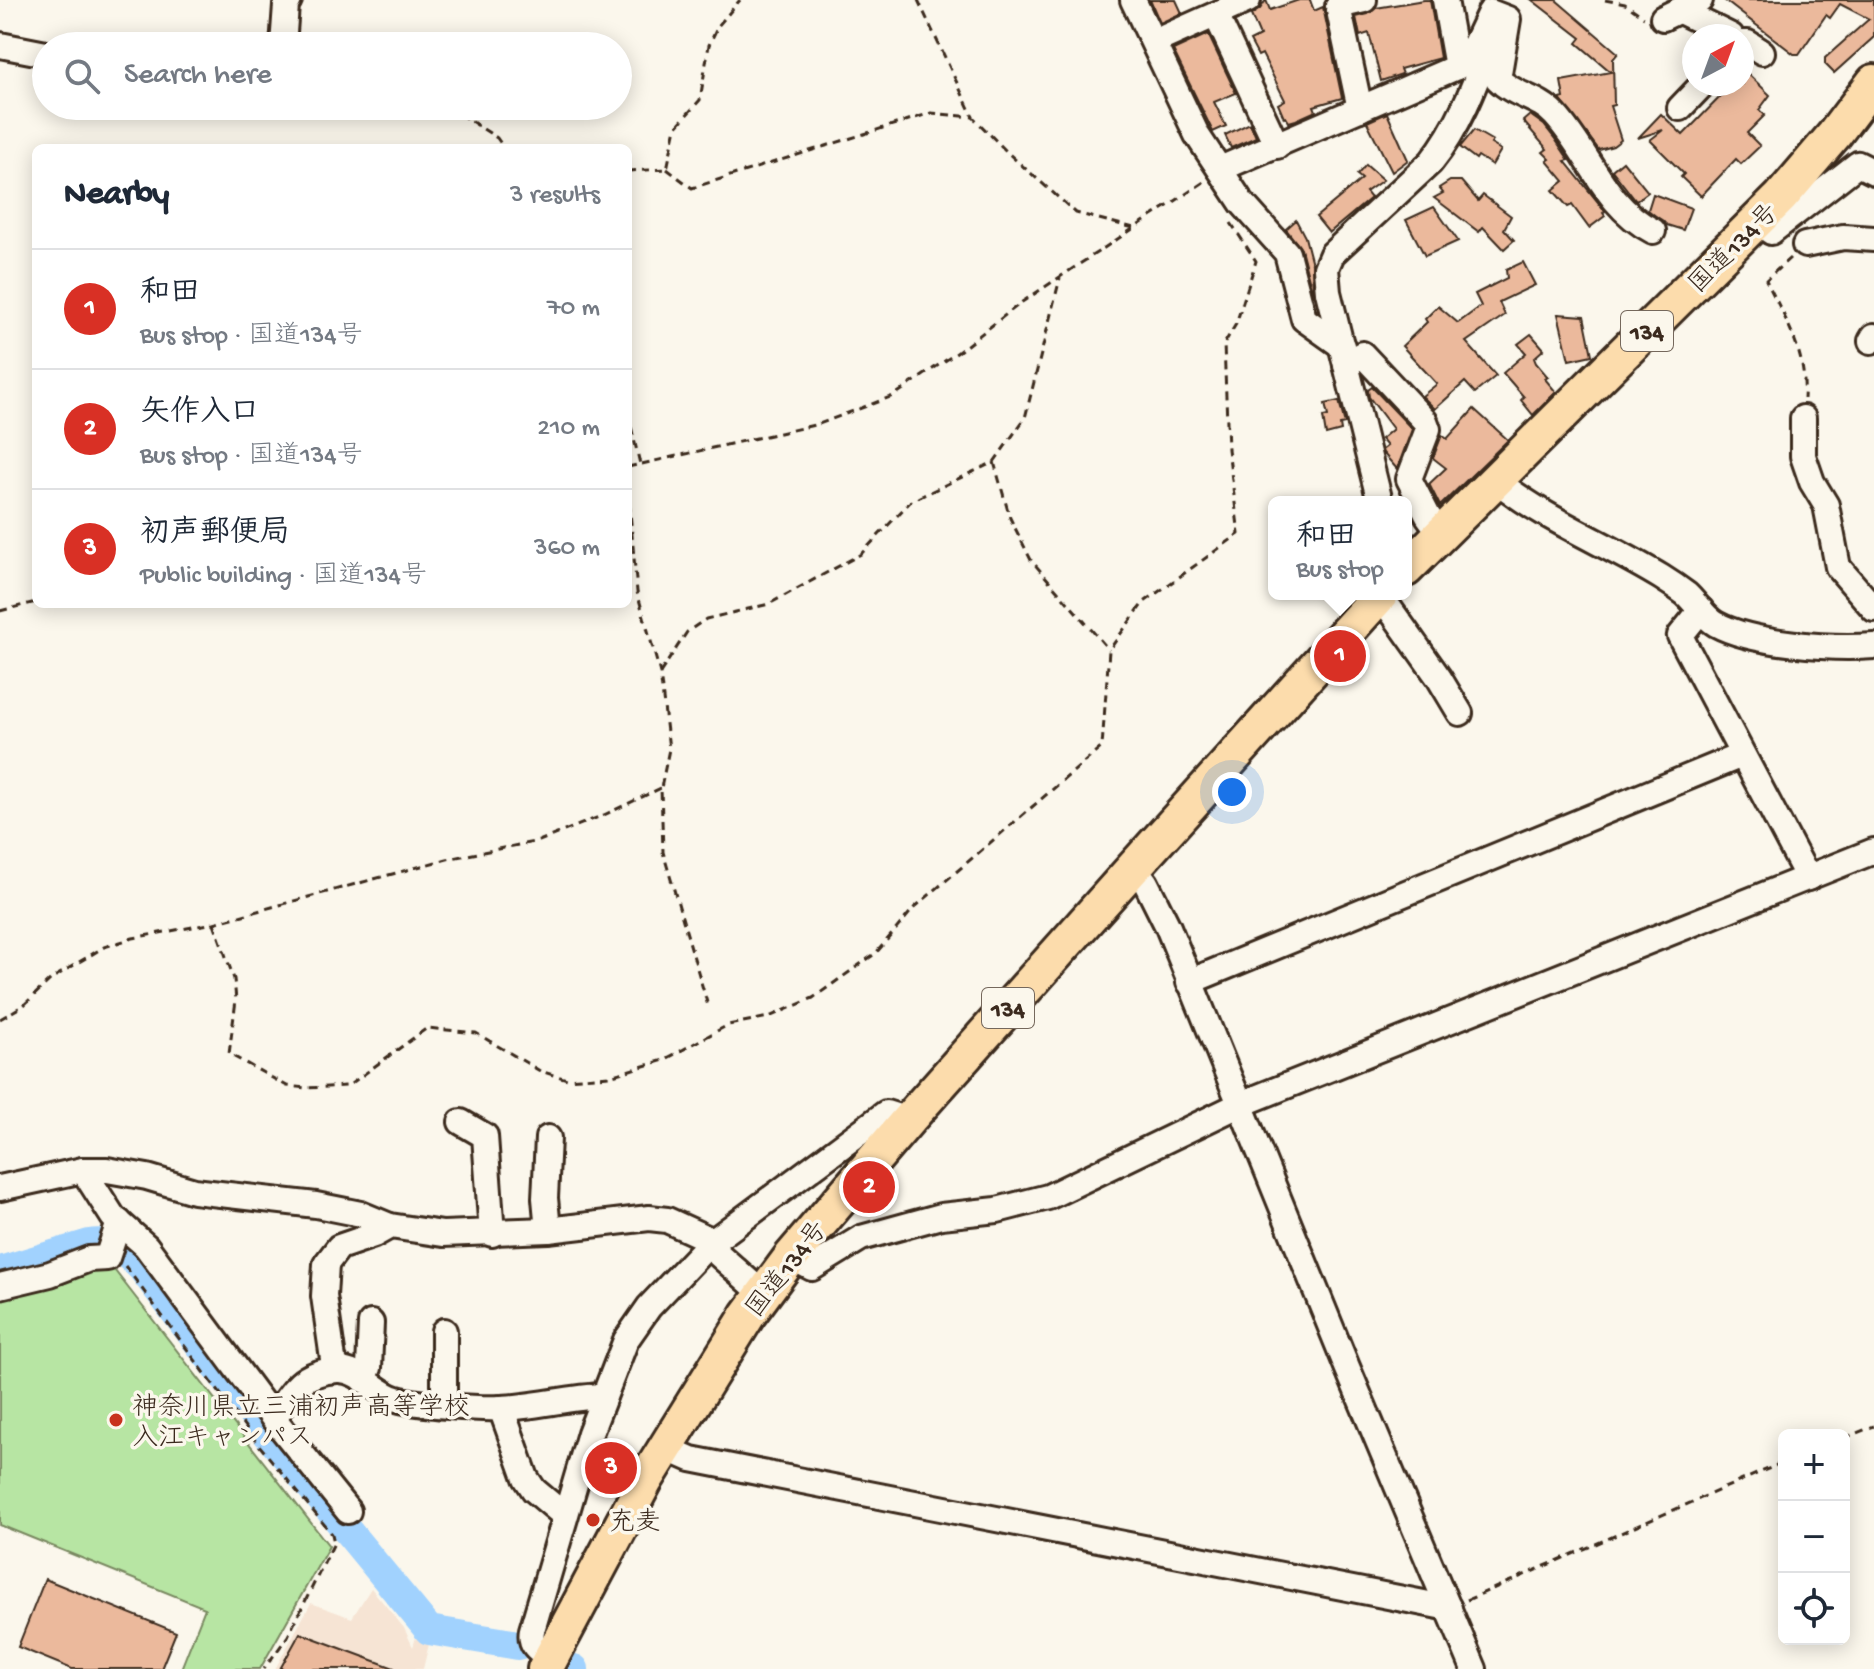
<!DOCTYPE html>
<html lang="en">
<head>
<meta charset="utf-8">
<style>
  :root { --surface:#fff; --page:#f6f6f7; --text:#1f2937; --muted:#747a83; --line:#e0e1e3; --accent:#d93025 }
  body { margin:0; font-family:"Gochi Hand","Klee One",sans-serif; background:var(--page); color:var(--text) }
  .controls { position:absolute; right:24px; bottom:24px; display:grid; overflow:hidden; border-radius:12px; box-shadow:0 4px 20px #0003 }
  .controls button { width:72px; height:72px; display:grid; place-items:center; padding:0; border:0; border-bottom:2px solid var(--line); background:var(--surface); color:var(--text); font:40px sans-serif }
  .compass { position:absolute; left:1682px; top:24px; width:72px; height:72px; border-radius:50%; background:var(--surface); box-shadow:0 4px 20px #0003; rotate:41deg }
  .you { position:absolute; left:1232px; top:792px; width:28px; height:28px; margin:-20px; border:6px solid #fff; border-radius:50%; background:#1a73e8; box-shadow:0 0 0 12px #1a73e833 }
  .badge { display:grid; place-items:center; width:52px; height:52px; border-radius:50%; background:var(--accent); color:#fff; font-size:26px; font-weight:700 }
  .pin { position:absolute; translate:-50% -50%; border:4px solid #fff; box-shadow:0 2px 8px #0006 }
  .popup { position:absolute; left:1268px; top:496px; width:144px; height:104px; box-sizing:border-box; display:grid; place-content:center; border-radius:12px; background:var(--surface); filter:drop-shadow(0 2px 6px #0005); font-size:26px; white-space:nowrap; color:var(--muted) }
  .popup b { font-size:30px; color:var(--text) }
  .popup::after { content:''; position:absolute; left:50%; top:100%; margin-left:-16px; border:16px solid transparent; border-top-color:var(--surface) }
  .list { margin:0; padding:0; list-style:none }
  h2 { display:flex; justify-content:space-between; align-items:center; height:104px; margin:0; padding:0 32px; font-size:34px }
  h2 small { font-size:26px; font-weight:400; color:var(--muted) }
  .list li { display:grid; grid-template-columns:52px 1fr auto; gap:24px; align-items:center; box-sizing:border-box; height:120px; padding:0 32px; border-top:2px solid var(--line) }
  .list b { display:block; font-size:30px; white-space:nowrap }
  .list p { margin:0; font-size:26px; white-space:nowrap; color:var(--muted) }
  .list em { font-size:26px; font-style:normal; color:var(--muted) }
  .icon { flex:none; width:44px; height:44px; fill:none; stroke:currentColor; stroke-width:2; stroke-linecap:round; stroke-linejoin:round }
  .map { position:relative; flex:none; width:1874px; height:1669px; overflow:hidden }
  .search { position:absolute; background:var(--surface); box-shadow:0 4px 20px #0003; left:32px; top:32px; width:600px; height:88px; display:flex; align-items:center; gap:20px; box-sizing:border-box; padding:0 28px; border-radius:44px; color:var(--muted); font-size:30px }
  .panel { position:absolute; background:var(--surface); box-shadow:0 4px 20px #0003; left:32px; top:144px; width:600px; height:464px; border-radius:12px }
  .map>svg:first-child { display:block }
</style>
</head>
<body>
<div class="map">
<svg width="1874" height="1669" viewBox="0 0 1874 1669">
  <rect width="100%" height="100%" fill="#fbf7ec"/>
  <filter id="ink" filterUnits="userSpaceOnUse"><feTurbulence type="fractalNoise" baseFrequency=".0125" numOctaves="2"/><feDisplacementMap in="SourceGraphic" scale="16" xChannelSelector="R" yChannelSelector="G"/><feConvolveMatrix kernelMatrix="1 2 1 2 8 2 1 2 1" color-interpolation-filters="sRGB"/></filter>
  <g filter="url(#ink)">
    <!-- built -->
    <path fill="#f6e4d4" d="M 371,1588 L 404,1628 L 413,1647 L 416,1637 L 430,1640 L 423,1669 L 275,1669 L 311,1603 L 352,1618 Z"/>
    <!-- green -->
    <path fill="#b7e5a3" stroke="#798860" stroke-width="2" d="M 102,1264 L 115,1271 L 329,1546 L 260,1669 L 181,1669 L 205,1608 L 0,1525 L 0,1294 Z"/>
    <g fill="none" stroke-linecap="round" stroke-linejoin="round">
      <!-- river -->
      <g stroke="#a1d2fe" stroke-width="30">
        <path d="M 0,1271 L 89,1244 C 113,1240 126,1252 142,1268 L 266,1432 L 429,1630 L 518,1645"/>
        <path d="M 562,1666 L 574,1669"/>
      </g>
    </g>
    <!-- building -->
    <g fill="#ebb99c" stroke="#3b2a1e" stroke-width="2">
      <path d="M 1150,0 L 1176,0 L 1182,13 L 1160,23 Z"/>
      <path d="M 1266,0 L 1270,10 L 1299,0 L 1310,0 L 1314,11 L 1323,7 L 1342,98 L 1314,106 L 1316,111 L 1296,120 L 1289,122 L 1286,117 L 1284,118 L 1278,104 L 1285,100 L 1262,54 L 1258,56 L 1250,41 L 1260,36 L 1251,15 L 1260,9 Z"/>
      <path d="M 1424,0 L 1430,0 L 1440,58 L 1400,69 L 1402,74 L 1381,81 L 1369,33 L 1360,36 L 1356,17 L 1368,14 L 1376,8 Z"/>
      <path d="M 1532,0 L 1556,0 L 1618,53 L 1613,59 L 1614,105 L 1610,106 L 1621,140 L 1613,146 L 1599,150 L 1560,99 L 1564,98 L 1561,81 L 1611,72 L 1577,43 L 1581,38 Z"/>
      <path d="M 1724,0 L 1874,0 L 1874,37 L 1834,73 L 1825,64 L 1825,58 L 1869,19 L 1840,4 L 1830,18 L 1826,15 L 1799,54 L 1794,54 Z"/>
      <path d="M 1208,34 L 1236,93 L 1214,102 L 1226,126 L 1213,132 L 1173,50 Z"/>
      <path d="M 1742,68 L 1770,95 L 1759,110 L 1765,115 L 1747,133 L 1760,146 L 1741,164 L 1736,159 L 1701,196 L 1681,177 L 1684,174 L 1650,140 L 1663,130 L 1638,138 L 1661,114 L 1683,135 L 1726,91 L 1718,84 L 1742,84 Z"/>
      <path d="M 1387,113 L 1408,160 L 1392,172 L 1367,122 Z"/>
      <path d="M 1530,115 L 1544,125 L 1555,139 L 1569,160 L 1565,161 L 1605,211 L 1603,213 L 1605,216 L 1589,228 L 1572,205 L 1568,207 L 1553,190 L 1564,181 L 1547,161 L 1550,159 L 1543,152 L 1547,149 L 1523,121 Z"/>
      <path d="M 1250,123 L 1256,137 L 1231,148 L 1225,135 Z"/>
      <path d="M 1474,130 L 1493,141 L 1491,144 L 1501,150 L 1492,165 L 1478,156 L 1476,159 L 1460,147 Z"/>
      <path d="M 1623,161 L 1648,192 L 1636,201 L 1612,170 Z"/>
      <path d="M 1366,165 L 1383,180 L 1366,192 L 1371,198 L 1329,233 L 1316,217 L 1362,179 L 1357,175 Z"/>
      <path d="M 1450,181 L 1461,181 L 1478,201 L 1483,195 L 1511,216 L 1504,229 L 1514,240 L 1504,249 L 1483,227 L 1479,232 L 1434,198 L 1443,193 L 1439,188 Z"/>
      <path d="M 1653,194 L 1691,208 L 1683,230 L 1667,225 L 1648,210 Z"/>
      <path d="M 1434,207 L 1458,241 L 1425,256 L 1406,220 Z"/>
      <path d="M 1296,220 L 1305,237 L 1312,264 L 1313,295 L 1301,249 L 1286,229 Z"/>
      <path d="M 1523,262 L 1535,285 L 1499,302 L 1505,315 L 1466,342 L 1496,376 L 1475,393 L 1465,382 L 1435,409 L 1422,396 L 1437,384 L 1402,346 L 1427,322 L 1425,319 L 1438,306 L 1458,323 L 1481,306 L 1475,294 L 1507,278 L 1506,270 Z"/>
      <path d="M 1558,314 L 1584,316 L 1592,355 L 1569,360 Z"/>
      <path d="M 1531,334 L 1544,349 L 1534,358 L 1536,363 L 1548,377 L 1545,379 L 1556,392 L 1533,415 L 1521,400 L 1524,397 L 1503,373 L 1526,353 L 1518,344 Z"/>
      <path d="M 1372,387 L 1412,429 L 1397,469 L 1383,453 L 1382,450 L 1387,446 L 1381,439 L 1393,429 L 1369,397 L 1368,390 Z"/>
      <path d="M 1339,401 L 1345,424 L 1340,425 L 1341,431 L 1326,435 L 1323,417 L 1328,416 L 1325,404 Z"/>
      <path d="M 1474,409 L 1508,440 L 1440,506 L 1429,484 L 1446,468 L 1433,458 L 1442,435 L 1447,439 Z"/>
      <path d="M 45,1579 L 176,1632 L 161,1669 L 72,1669 L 18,1647 Z"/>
      <path d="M 300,1633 L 394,1668 L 394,1669 L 280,1669 Z"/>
    </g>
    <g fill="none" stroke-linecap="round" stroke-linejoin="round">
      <defs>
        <g id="minor">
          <path d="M 1133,0 L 1197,135 L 1242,203 L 1287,253 L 1304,319 L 1342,346"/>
          <path d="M 1445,0 L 1457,67"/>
          <path d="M 1680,11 L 1731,36"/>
          <path d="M 1216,15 L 1277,146"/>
          <path d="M 1663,18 L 1700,0"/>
          <path d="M 1154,42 L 1248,0"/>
          <path d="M 1742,43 L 1748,43 L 1762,52"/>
          <path d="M 0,45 L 46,54"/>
          <path d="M 283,46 L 286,5 L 289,0"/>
          <path d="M 1680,108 L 1703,84"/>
          <path d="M 1360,109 L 1338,6 L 1364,0"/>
          <path d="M 1220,169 L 1466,63 L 1490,12 L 1508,19 L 1498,79 C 1514,96 1539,97 1555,115 C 1590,153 1604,206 1653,231"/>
          <path d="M 1758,220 L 1771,232 L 1858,164 L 1874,172"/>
          <path d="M 1805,245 L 1843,237 L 1874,239"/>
          <path d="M 1871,341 L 1874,336"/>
          <path d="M 1346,365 L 1362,354 L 1425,421 L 1428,429 L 1409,479 L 1428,516 L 1441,534"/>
          <path d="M 1803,418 L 1803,456 L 1812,482 L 1826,505 L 1838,567 L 1874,609"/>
          <path d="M 1496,480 C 1546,521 1606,543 1661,577 C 1669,582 1678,588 1686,594 C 1696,603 1705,618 1716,624 C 1753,644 1832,649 1874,646"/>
          <path d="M 1380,502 L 1328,292 L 1326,268 L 1332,254 L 1431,162 C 1459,127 1475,85 1490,43"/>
          <path d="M 1380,595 L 1439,678 L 1460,713"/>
          <path d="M 1701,610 L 1680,636 L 1808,878"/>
          <path d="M 1134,867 L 1146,883 L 1168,927 L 1347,1367 L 1474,1669"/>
          <path d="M 1189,982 L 1742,755"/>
          <path d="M 461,1122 L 485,1136 L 492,1234"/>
          <path d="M 548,1138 L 545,1198 L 548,1230"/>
          <path d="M 83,1170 L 113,1217 L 146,1246 L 274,1419 L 348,1511"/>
          <path d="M 0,1188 L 83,1170 L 107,1170 L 147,1177 L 194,1191 L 316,1205 L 361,1214 L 390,1226 L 443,1234 L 548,1230 L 649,1218 L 667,1220 L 713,1241"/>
          <path d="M 708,1245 L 763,1294"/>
          <path d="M 791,1257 L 812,1268 L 861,1238 L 941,1216 L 997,1210 L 1048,1197 L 1241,1104 L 1874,851"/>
          <path d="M 0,1286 L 50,1274 L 89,1259 L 107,1258 L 119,1222"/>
          <path d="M 339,1370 L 333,1359 L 324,1296 L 326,1264 L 339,1247 L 374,1235 L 390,1226"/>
          <path d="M 363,1380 L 369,1368 L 371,1323"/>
          <path d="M 444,1404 L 444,1331"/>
          <path d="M 501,1408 L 526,1478 L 534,1490 L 565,1516"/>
          <path d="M 274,1419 C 291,1391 301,1372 337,1370 C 360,1369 377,1394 397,1399 C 418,1405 479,1409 501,1408 C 535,1407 569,1397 604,1396"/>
          <path d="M 666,1448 L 691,1459 L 1449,1608"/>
          <path d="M 550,1658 C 538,1650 529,1645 532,1630 L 590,1433 L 626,1340 L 649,1307 L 708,1245 L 886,1113 L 908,1120"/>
        </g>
        <g id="highway">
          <path d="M 1406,569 L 1781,197 L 1834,135 L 1874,82"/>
          <path d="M 545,1669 L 645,1481 L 748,1315 L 791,1257 L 908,1120 L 1134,867 L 1381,594"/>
        </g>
      </defs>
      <!-- minor casing -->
      <use href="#minor" stroke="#3b2a1e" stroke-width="30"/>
      <!-- highway casing -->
      <use href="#highway" stroke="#3b2a1e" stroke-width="40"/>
      <!-- path -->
      <g stroke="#3b2a1e" stroke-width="3" stroke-dasharray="8 6" stroke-linecap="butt">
        <path d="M 918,0 L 973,117 L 1009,154 L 1076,213 L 1134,228"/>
        <path d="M 1605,0 L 1625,4 L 1644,17"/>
        <path d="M 448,106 L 497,138 L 504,148"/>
        <path d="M 667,169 L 692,188 L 931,113 L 973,117"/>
        <path d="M 628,171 L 667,169 L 676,127 L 700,100 L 709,45 L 718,26 L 740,0"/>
        <path d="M 1790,258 L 1766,280 C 1786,321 1807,352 1804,399"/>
        <path d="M 628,414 L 640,464"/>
        <path d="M 994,462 L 1010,518 L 1031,560 L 1109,650"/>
        <path d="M 628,467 L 819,424 L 893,396 L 958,352 L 1022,302 L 1204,182"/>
        <path d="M 628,489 L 637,592 L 660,673 L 669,749 L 661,788 L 663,852 L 708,1006"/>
        <path d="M 0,611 L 36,602"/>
        <path d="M 660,673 L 687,632 L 706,619 L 769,604 L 861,554 L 911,501 L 994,462 L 1025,418 L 1060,278"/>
        <path d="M 214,923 L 234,979 L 236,1000 L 229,1054 L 287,1086 L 307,1088 L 348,1086 L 427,1028 L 476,1033 L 540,1071 L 567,1079 L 610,1076 L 664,1060 L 728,1025 L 769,1017 L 813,998 L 876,953 L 914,908 L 1102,747 L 1109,650 L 1143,603 L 1239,534 L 1228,449 L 1224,344 L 1236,324 L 1256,261 L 1231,223"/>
        <path d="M 0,1019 L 24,1005 L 51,979 L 104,947 L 133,938 L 214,923 L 447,859 L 539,841 L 604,815 L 661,788"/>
        <path d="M 125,1266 L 254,1439 L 332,1534 L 334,1543 L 288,1636 L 264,1669"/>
        <path d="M 1844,1438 L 1874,1426"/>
        <path d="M 1467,1600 L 1784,1462"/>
      </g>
      <!-- minor -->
      <use href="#minor" stroke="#fbf7ec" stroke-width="24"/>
      <!-- highway -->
      <use href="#highway" stroke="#fcdcac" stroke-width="34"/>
    </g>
  </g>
  <!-- markers -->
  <g fill="#c8321e" stroke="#fbf7ec" stroke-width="3">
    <circle cx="116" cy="1420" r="8"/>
    <circle cx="593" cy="1520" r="8"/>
  </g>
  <g text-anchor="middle" stroke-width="7" stroke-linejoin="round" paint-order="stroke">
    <!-- shield labels -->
    <g fill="#fbf7ec" stroke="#75685c" stroke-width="2">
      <rect x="1621" y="311" width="52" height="40" rx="6"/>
      <rect x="982" y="988" width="52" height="40" rx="6"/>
    </g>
    <g font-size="24" font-weight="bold" fill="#3b2a1e">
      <text x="1647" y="339">134</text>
      <text x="1008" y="1016">134</text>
    </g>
    <!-- street labels -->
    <g font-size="26" fill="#3b2a1e" stroke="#fbf7ec">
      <text transform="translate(1732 247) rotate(-45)" y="9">国道134号</text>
      <text transform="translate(785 1268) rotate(-52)" y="9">国道134号</text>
    </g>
    <!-- poi labels -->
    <g font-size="26" fill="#3b2a1e" stroke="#fbf7ec" text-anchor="start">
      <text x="132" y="1414">神奈川県立三浦初声高等学校<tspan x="132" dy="30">入江キャンパス</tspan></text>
      <text x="609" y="1529">充麦</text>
    </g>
  </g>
</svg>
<div class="controls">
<button>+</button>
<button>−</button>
<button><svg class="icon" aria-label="locate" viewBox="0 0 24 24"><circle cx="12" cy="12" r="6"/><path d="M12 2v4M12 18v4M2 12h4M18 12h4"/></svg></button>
</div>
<svg class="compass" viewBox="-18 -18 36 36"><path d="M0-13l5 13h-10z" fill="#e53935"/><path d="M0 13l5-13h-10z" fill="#747a83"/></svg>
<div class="you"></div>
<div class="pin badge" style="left:1340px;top:656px">1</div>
<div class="popup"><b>和田</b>Bus stop</div>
<div class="pin badge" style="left:869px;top:1187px">2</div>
<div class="pin badge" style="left:611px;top:1468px">3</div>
<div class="search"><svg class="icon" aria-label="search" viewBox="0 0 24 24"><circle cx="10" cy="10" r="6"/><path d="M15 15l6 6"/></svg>Search here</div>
<section class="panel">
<h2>Nearby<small>3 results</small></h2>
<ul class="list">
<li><span class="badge">1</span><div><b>和田</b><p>Bus stop · 国道134号</p></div><em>70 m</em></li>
<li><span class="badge">2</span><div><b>矢作入口</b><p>Bus stop · 国道134号</p></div><em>210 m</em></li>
<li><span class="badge">3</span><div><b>初声郵便局</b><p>Public building · 国道134号</p></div><em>360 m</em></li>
</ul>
</section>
</div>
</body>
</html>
